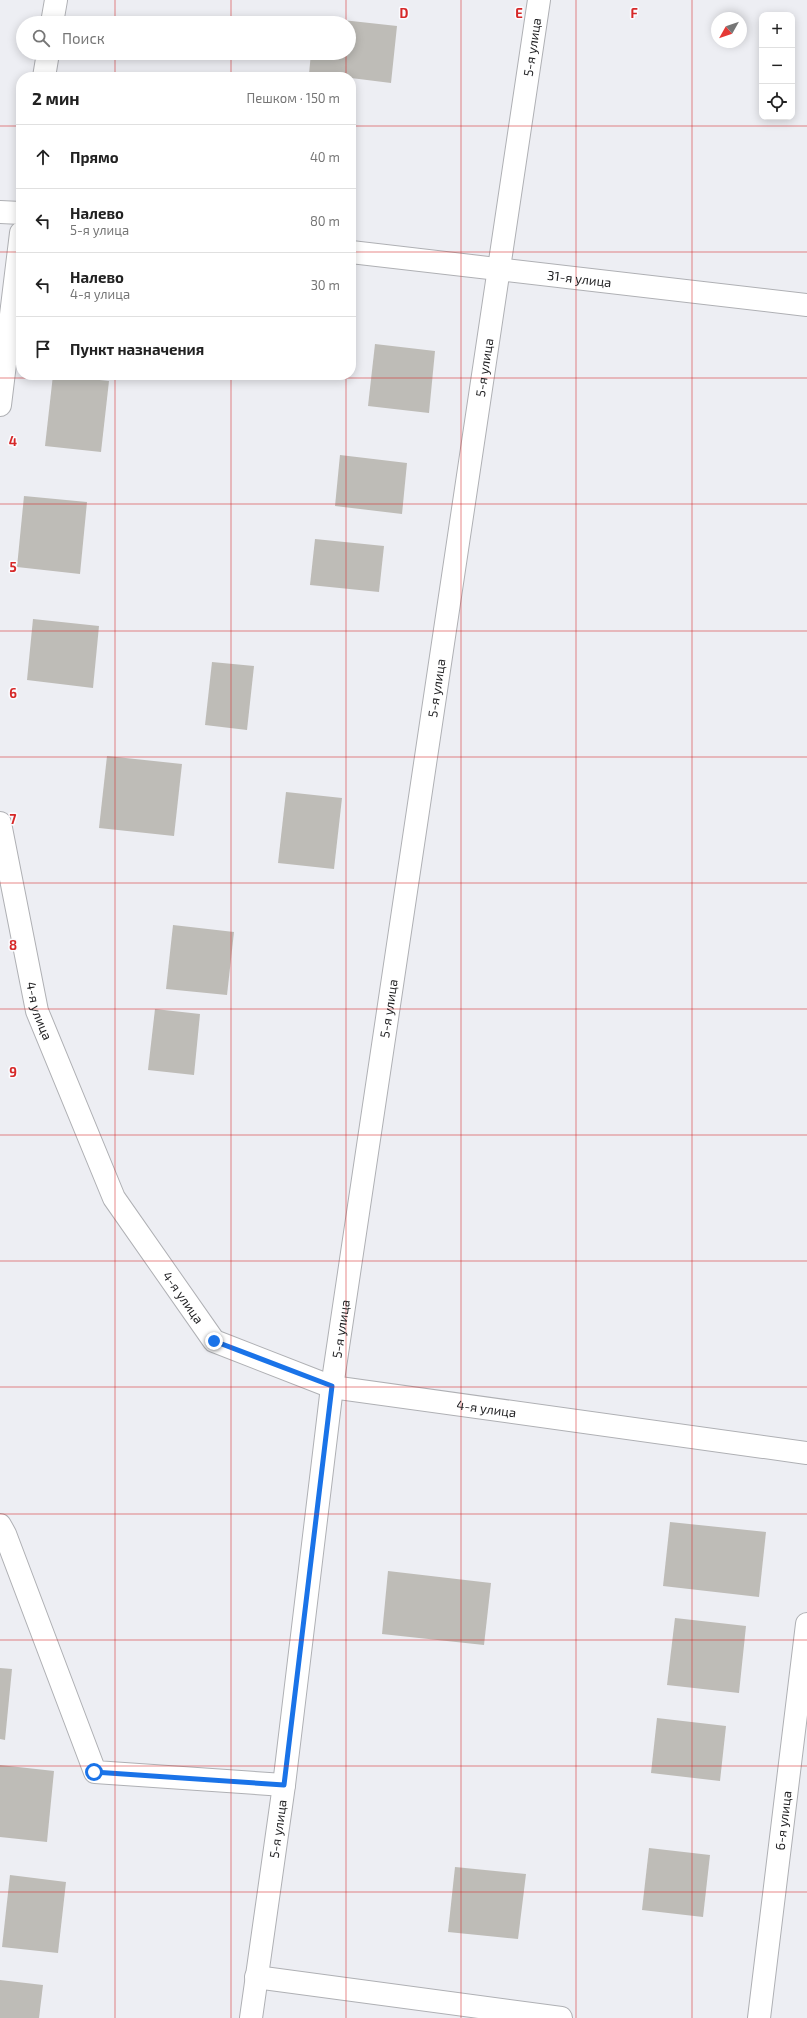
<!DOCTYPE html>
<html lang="ru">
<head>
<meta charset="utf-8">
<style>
  :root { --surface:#fff; --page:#f2f2f2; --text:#222; --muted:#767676; --line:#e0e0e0 }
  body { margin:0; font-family:"Exo 2",sans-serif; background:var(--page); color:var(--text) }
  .controls { position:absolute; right:12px; top:12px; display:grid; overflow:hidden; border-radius:8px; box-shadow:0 2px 10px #0003 }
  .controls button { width:36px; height:36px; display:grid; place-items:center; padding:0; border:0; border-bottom:1px solid var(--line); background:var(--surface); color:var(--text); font:20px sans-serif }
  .compass { position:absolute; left:711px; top:12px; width:36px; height:36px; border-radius:50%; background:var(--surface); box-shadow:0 2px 10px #0003; rotate:230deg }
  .stop { position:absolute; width:12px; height:12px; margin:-9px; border:3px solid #1a73e8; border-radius:50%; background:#fff }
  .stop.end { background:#1a73e8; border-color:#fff; box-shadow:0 1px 4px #0008 }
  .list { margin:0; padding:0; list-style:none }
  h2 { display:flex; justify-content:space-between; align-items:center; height:52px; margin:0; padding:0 16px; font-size:17px }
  h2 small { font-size:13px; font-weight:400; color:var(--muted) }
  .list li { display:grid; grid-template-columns:26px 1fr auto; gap:12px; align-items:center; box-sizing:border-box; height:64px; padding:0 16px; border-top:1px solid var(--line) }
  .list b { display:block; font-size:15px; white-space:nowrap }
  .list p { margin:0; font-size:13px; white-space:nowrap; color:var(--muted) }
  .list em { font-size:13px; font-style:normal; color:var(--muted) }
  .icon { flex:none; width:22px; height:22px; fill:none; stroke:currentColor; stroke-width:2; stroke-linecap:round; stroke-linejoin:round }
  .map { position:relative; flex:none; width:807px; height:2018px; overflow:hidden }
  .search { position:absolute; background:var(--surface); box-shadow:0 2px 10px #0003; left:16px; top:16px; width:340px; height:44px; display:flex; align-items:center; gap:10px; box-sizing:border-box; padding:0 14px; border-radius:22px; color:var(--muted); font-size:15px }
  .panel { position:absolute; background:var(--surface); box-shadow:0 2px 10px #0003; left:16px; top:72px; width:340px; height:308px; border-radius:16px }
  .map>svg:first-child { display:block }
</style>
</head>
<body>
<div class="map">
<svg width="807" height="2018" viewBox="0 0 807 2018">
  <rect width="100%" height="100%" fill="#edeef3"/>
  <!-- building -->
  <g fill="#bebcb7">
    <path d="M 315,17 L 397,26 L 391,83 L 351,78 L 351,77 L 309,74 L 311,53 L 349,53 L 349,23 L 314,23 Z"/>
    <path d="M 375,344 L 435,351 L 429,413 L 368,406 Z"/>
    <path d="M 53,375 L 109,381 L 101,452 L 45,446 Z"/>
    <path d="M 340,455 L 407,463 L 402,514 L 335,506 Z"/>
    <path d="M 24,496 L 87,502 L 80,574 L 17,567 Z"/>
    <path d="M 315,539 L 384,546 L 379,592 L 310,585 Z"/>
    <path d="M 33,619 L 99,626 L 93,688 L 27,680 Z"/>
    <path d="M 212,662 L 254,666 L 247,730 L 205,725 Z"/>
    <path d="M 107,756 L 182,764 L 174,836 L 99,828 Z"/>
    <path d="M 286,792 L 342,798 L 334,869 L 278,863 Z"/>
    <path d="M 173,925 L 234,932 L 227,995 L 166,989 Z"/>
    <path d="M 155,1009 L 200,1014 L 194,1075 L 148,1070 Z"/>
    <path d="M 670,1522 L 766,1532 L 759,1597 L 663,1586 Z"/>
    <path d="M 388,1571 L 491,1583 L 484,1645 L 382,1634 Z"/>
    <path d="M 675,1618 L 746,1626 L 739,1693 L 667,1685 Z"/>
    <path d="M 0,1668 L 12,1669 L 5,1740 L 0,1739 Z"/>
    <path d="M 657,1718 L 726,1726 L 720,1781 L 651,1773 Z"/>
    <path d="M 0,1765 L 54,1771 L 47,1842 L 0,1837 Z"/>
    <path d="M 649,1848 L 710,1855 L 703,1917 L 642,1910 Z"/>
    <path d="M 455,1867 L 526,1874 L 518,1939 L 448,1932 Z"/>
    <path d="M 10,1875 L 66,1882 L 58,1953 L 2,1947 Z"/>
    <path d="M 0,1980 L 43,1985 L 39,2018 L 0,2018 Z"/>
  </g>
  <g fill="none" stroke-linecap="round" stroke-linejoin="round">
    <defs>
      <g id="minor">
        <path d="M 52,23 L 56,0"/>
        <path d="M 44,77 L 48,53"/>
        <path d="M 0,212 L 21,213"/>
        <path id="s1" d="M 351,252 L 807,305"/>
        <path d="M 0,405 L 21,233"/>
        <path id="s2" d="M 0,823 L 37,1011 L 114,1198 L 214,1341 L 332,1387 L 807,1453"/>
        <path d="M 0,1525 L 5,1534 L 95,1772 L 284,1785"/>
        <path d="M 256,1977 L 561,2018"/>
        <path id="s3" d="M 251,2018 L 284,1785 L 332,1387 L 539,0"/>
        <path id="s4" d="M 759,2018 L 807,1624"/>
      </g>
    </defs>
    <!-- minor casing -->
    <use href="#minor" stroke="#afb0b4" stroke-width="24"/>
    <!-- minor -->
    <use href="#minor" stroke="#fff" stroke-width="22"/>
  </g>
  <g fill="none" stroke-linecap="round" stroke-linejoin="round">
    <!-- route -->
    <path stroke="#1a73e8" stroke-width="5" d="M 94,1772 L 284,1785 L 332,1386 L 214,1341"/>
  </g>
  <!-- grid -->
  <path fill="none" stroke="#d62828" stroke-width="1" stroke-opacity="0.55" d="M 115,0 L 115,23M 231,0 L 231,23M 346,0 L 346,23M 461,0 L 461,2018M 576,0 L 576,2018M 692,0 L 692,2018M 115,53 L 115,77M 231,53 L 231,77M 346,53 L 346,77M 0,126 L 21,126M 351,126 L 807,126M 0,252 L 21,252M 351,252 L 807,252M 115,375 L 115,2018M 231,375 L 231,2018M 346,375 L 346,2018M 0,378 L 807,378M 0,504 L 807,504M 0,631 L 807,631M 0,757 L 807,757M 0,883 L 807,883M 0,1009 L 807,1009M 0,1135 L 807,1135M 0,1261 L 807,1261M 0,1387 L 807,1387M 0,1514 L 807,1514M 0,1640 L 807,1640M 0,1766 L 807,1766M 0,1892 L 807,1892"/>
  <g text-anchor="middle" stroke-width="3" stroke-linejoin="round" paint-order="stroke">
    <!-- street labels -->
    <g font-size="13" fill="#1e1e20" stroke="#fbfbfe">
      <text dy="5" stroke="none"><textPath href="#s3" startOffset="1991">5-я улица</textPath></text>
      <text dy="5" stroke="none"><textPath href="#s1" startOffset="230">31-я улица</textPath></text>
      <text dy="5" stroke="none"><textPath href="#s3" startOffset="1667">5-я улица</textPath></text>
      <text dy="5" stroke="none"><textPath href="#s3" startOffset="1343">5-я улица</textPath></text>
      <text dy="5" stroke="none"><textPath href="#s3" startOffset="1019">5-я улица</textPath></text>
      <text dy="5" stroke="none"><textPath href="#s2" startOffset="192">4-я улица</textPath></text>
      <text dy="5" stroke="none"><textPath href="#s2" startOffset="515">4-я улица</textPath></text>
      <text dy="5" stroke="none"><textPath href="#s3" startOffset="695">5-я улица</textPath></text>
      <text dy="5" stroke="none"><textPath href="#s2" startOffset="851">4-я улица</textPath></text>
      <text dy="5" stroke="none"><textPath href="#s4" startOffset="199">6-я улица</textPath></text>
      <text dy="5" stroke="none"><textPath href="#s3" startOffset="191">5-я улица</textPath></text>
    </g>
  </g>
  <g font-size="13" text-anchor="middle" font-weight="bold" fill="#d62828" stroke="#fbfbfe" stroke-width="3" stroke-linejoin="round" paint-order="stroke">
    <text x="404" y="18">D</text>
    <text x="519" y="18">E</text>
    <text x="634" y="18">F</text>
    <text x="13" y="446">4</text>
    <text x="13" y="572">5</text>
    <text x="13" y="698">6</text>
    <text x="13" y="824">7</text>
    <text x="13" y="950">8</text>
    <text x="13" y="1077">9</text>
  </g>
</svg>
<div class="controls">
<button>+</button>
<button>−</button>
<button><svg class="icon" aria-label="locate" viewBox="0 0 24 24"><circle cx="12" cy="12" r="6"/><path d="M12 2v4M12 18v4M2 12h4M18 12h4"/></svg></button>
</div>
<svg class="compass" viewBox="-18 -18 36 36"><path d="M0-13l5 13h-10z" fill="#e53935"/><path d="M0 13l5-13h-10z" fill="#767676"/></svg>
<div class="stop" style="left:94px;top:1772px"></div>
<div class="stop end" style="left:214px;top:1341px"></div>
<div class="search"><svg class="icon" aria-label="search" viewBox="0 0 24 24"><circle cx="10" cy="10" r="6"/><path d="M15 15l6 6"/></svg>Поиск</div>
<section class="panel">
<h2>2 мин<small>Пешком · 150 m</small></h2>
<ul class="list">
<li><svg class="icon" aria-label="ahead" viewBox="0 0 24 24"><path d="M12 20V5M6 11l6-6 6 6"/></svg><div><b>Прямо</b></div><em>40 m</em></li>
<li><svg class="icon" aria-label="left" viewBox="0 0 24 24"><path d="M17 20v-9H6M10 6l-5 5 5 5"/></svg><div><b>Налево</b><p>5-я улица</p></div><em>80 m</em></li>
<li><svg class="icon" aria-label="left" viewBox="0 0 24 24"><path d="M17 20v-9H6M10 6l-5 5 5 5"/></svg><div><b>Налево</b><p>4-я улица</p></div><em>30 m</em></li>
<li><svg class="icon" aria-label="arrive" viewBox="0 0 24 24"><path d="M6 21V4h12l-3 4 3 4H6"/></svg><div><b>Пункт назначения</b></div></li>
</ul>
</section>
</div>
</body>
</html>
